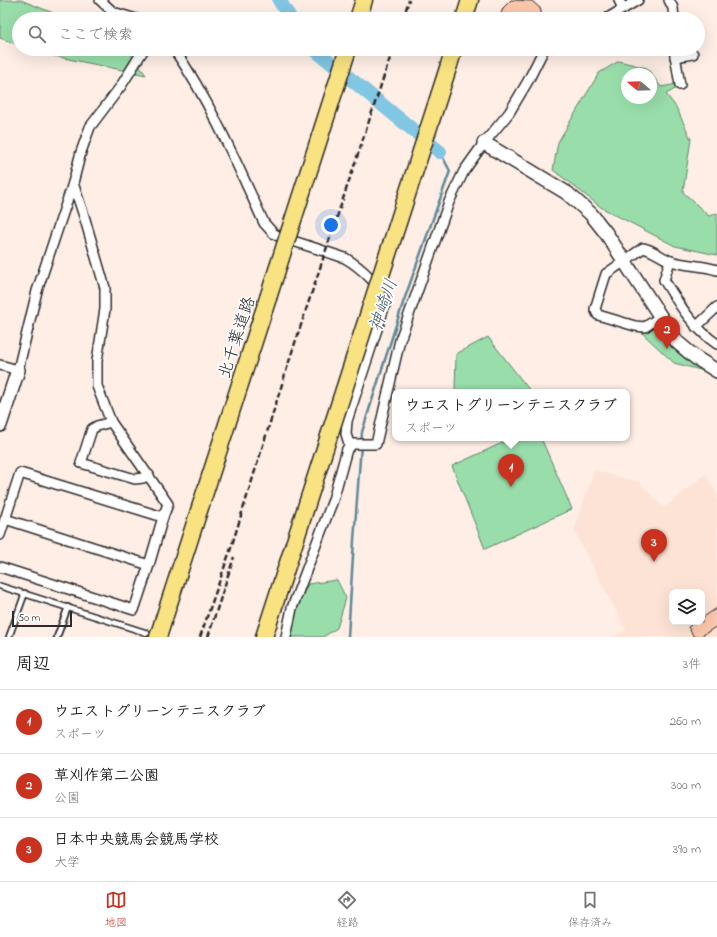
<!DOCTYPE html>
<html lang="ja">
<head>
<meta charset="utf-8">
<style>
  :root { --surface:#fff; --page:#f2f2f2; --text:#202124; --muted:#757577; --line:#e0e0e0; --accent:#c8321e }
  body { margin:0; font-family:"Indie Flower","Klee One",sans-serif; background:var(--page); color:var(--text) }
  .controls { position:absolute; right:12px; bottom:12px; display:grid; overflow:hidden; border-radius:8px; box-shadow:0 4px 16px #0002 }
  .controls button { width:36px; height:36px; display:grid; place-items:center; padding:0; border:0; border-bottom:1px solid var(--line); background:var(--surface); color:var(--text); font:20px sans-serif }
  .compass { position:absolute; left:621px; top:68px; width:36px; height:36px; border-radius:50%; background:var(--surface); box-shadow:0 4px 16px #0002; rotate:289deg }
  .scale { position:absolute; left:12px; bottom:10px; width:60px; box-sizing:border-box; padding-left:4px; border:2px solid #2b2b2b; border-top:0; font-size:11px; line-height:14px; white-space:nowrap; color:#2b2b2b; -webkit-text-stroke:3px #fff; paint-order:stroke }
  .you { position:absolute; left:331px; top:225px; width:14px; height:14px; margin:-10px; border:3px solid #fff; border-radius:50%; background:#1a73e8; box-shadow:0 0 0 6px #1a73e833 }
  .badge { display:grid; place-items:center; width:26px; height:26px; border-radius:50%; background:var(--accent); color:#fff; font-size:13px; font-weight:700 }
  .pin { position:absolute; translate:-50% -33px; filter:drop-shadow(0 1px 2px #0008) }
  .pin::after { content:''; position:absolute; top:21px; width:14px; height:12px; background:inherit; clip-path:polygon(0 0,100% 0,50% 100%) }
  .popup { position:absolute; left:392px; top:389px; width:238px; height:52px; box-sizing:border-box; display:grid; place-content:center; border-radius:8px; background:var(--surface); filter:drop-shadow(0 1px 3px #0005); font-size:13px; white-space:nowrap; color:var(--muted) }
  .popup b { font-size:15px; color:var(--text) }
  .popup::after { content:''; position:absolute; left:50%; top:100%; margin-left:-8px; border:8px solid transparent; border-top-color:var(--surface) }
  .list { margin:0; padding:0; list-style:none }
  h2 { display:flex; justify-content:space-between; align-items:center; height:52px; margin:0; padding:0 16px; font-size:17px }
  h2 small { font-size:13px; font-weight:400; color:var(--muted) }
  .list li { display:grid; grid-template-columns:26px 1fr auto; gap:12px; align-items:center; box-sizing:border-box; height:64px; padding:0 16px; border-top:1px solid var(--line) }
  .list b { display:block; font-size:15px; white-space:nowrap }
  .list p { margin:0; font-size:13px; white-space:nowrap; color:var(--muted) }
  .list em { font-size:13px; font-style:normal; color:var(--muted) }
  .icon { flex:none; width:22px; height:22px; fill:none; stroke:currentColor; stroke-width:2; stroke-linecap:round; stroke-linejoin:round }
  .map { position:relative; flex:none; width:717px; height:637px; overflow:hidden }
  .search { position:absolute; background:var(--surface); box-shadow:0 4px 16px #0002; left:12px; right:12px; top:12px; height:44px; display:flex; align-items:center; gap:10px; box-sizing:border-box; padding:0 14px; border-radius:22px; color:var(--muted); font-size:15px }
  .sheet { height:244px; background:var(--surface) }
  nav { display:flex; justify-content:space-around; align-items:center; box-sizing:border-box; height:56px; border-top:1px solid var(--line); background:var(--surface); font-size:11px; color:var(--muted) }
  nav a { display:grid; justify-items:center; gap:2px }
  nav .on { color:var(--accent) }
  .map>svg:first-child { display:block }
</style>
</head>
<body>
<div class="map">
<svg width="717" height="637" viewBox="0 0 717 637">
  <rect width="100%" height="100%" fill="#feeee6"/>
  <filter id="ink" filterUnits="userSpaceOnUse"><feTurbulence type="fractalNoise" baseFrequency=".025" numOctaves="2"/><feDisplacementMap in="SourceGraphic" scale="8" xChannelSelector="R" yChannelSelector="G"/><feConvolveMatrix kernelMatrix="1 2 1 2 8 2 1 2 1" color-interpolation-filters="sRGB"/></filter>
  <g filter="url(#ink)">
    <!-- built -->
    <path fill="#fde3d5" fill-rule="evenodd" d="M 594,470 L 639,482 L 664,508 L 706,474 L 717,494 L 717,637 L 614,637 L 626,630 L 574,531 ZM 672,592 L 702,592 L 702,622 L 672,622 Z"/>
    <!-- green -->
    <g fill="#98ddaa" stroke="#62846a" fill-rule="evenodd">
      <path d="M 0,0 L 21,0 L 68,19 L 19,19 L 19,45 L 0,38 Z"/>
      <path d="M 32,49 L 127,49 L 146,75 L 54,56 Z"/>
      <path d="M 619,61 L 647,68 L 661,87 L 677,84 L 677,88 L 666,94 L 676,107 L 691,139 L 683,192 L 709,216 L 717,213 L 717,255 L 675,246 L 602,208 L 553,170 L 558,142 L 599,73 ZM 627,74 L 651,74 L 651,98 L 627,98 Z"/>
      <path d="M 652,327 L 659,329 C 670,349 684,359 704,371 L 674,363 L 641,332 Z"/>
      <path d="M 488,337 L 531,392 L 455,392 L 456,354 Z"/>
      <path d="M 513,438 L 541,438 L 572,509 L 485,549 L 452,466 Z"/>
      <path d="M 337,580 L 346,598 L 337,628 L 323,637 L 291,637 L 294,608 L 308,584 Z"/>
    </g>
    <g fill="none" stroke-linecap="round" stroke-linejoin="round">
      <!-- stream -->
      <path stroke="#5f8899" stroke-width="2.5" d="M 348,637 L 354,540 L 362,432 L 403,303 L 450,171 L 440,152"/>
      <!-- river -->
      <g stroke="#81c6e2" stroke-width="14">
        <path d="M 279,0 L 291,19"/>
        <path d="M 314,49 L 440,152"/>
      </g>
    </g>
    <!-- building -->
    <g fill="#fcc8ac" stroke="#2b2b2b">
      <path d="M 511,0 L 532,1 L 540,8 L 543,19 L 499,19 L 503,8 Z"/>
      <path d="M 717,608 L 717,626 L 700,637 L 694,637 L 688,627 L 695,622 L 702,622 L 702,618 Z"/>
    </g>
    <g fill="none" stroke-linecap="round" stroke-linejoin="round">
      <defs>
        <g id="lane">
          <path d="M 0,586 L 147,633"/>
          <path d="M 9,637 L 25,593"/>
          <path d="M 57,637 L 68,607"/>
        </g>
        <g id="street">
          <path d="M 100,0 L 113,12 L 136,19"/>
          <path d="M 619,0 L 623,9"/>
          <path d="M 669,0 L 673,8 L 674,19"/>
          <path d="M 606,19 L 638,0"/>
          <path d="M 174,49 C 211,103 237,164 264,223 L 273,233 L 278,236 L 345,258 C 359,266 385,288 385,305 L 347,421 L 346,434 L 350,447"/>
          <path d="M 674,49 L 680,85"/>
          <path d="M 675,57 L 693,54"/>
          <path d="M 670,261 L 664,280 C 679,304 693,328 717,344"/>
          <path d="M 660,317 L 645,327 L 635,326 L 598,315 L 595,309 L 606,274 L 643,248 C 654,250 661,258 671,261 C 686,266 702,265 717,270"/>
          <path d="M 696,327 L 717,307"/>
          <path d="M 0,365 L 18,370 L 37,291 L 73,183"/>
          <path d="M 111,422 L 97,426 L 92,429 L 81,463 L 135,479 L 143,478 L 149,475"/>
          <path d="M 0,535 L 20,473 L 163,517 L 168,504 L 111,422 L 97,386 L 97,361 L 105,309 L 105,288 L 84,216 L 73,183 L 81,152 L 90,127 L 121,86 L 144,49"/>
          <path d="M 149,565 L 163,517"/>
          <path d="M 0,567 L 134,610 L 149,565 L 5,519"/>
          <path d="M 286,637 L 292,608 L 333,500 L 347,449 L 352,444 L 376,444 L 400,340 L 449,202 L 464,171 L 484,143 L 509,113 L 528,81 L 544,49"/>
        </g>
        <g id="secondary">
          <path d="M 484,143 L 567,193 L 591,214 L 606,233 L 677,342 L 696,358 L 717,371"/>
          <path d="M 0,425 L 18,370"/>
        </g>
        <g id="highway">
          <path d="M 358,19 L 364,0"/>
          <path d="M 464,19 L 470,0"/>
          <path d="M 449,65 L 454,49"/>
          <path d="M 158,637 L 268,298"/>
          <path d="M 264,637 L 329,436"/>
        </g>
      </defs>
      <!-- lane casing -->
      <use href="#lane" stroke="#2b2b2b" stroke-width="8"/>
      <!-- street casing -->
      <use href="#street" stroke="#2b2b2b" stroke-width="12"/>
      <!-- secondary casing -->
      <use href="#secondary" stroke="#2b2b2b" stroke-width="16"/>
      <!-- highway casing -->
      <use href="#highway" stroke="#2b2b2b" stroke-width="19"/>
      <!-- lane -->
      <use href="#lane" stroke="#fff" stroke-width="4.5"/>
      <!-- street -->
      <use href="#street" stroke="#fff" stroke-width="9"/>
      <!-- secondary -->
      <use href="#secondary" stroke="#fff" stroke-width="13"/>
      <!-- highway -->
      <use href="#highway" stroke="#f8e281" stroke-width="16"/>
      <!-- rail -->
      <g stroke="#2b2b2b" stroke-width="2.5" stroke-dasharray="6 3" stroke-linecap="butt">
        <path d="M 403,19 L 409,0"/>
        <path d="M 200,637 L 231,548 L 292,352 L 393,49"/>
        <path d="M 208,637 L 234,557"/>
      </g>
      <defs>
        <g id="highway-bridge">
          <path d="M 268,298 L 348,49"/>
          <path d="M 329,436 L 449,65"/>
        </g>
      </defs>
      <!-- highway-bridge casing -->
      <use href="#highway-bridge" stroke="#2b2b2b" stroke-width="19" stroke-linecap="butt"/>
      <!-- highway-bridge -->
      <use href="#highway-bridge" stroke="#f8e281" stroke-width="16"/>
    </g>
  </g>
  <g text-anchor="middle" stroke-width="3.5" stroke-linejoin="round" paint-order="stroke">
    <!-- street labels -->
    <g font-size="17" fill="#2b2b2b" stroke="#fff">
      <text transform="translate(236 337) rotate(-72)" y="6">北千葉道路</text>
    </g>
    <!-- water labels -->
    <g font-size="18" font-style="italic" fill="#49616b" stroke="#fff">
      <text transform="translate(383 305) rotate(-72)" y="6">神崎川</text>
    </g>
  </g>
</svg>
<div class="controls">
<button><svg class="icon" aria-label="layers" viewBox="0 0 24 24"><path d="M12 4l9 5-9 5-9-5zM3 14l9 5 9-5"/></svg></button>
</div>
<svg class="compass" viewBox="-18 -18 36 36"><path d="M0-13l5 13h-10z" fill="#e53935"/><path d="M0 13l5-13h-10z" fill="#757577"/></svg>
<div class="scale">50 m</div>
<div class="you"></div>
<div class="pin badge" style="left:511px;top:487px">1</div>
<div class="popup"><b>ウエストグリーンテニスクラブ</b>スポーツ</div>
<div class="pin badge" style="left:667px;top:349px">2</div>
<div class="pin badge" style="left:654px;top:562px">3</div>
<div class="search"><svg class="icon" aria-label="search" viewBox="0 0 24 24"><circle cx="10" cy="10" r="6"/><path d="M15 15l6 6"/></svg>ここで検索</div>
</div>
<section class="sheet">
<h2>周辺<small>3件</small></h2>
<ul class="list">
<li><span class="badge">1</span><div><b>ウエストグリーンテニスクラブ</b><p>スポーツ</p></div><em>260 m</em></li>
<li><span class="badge">2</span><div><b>草刈作第二公園</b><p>公園</p></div><em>300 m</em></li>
<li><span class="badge">3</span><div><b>日本中央競馬会競馬学校</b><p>大学</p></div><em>390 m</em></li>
</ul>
</section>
<nav>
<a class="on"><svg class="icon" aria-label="map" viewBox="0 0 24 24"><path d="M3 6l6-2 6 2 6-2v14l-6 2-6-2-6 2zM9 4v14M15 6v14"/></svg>地図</a>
<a><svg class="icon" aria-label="directions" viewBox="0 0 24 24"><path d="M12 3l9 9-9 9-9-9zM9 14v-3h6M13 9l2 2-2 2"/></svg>経路</a>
<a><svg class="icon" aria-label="saved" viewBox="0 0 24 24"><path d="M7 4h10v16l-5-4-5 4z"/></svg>保存済み</a>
</nav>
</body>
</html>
